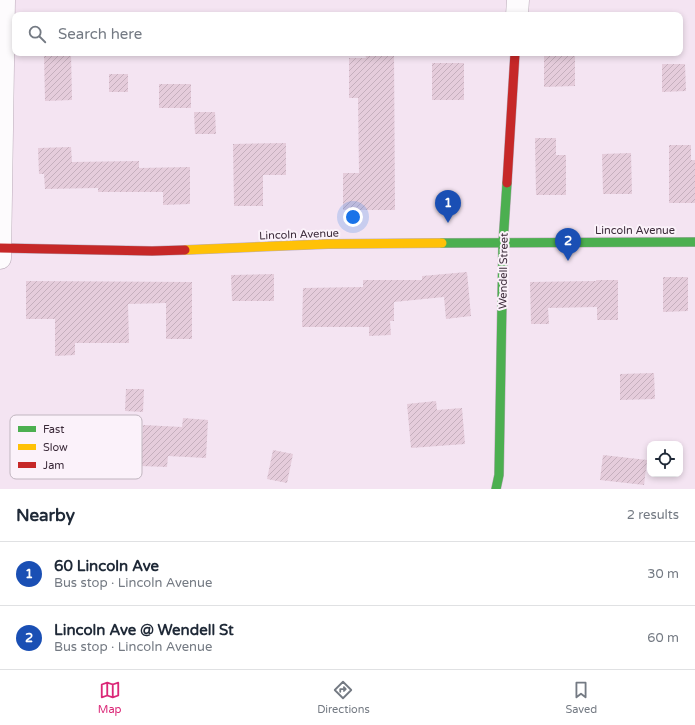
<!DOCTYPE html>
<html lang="en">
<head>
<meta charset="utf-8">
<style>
  :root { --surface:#fff; --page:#f2f2f3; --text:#1f2937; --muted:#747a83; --line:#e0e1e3; --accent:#db2777 }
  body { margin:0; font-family:"Varela Round",sans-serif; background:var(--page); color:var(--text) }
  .controls { position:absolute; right:12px; bottom:12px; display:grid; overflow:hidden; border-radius:8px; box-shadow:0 2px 6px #0003 }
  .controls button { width:36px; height:36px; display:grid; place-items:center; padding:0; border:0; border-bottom:1px solid var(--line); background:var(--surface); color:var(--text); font:20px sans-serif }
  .you { position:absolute; left:353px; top:217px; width:14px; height:14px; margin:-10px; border:3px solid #fff; border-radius:50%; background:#1a73e8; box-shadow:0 0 0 6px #1a73e833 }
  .badge { display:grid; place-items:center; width:26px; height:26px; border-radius:50%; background:var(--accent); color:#fff; font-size:13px; font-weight:700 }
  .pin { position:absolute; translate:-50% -33px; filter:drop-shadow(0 1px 2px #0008) }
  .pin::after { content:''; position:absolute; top:21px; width:14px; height:12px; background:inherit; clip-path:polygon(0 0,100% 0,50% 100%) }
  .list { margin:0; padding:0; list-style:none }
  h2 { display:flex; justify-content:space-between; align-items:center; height:52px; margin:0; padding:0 16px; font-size:17px }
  h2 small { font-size:13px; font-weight:400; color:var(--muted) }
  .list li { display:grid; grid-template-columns:26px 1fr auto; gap:12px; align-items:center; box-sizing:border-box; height:64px; padding:0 16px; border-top:1px solid var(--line) }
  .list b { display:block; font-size:15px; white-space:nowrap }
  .list p { margin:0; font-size:13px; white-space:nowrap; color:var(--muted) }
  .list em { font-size:13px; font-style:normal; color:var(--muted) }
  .icon { flex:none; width:22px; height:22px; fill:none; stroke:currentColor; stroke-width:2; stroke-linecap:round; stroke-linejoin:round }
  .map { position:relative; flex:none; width:695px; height:489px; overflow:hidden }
  .search { position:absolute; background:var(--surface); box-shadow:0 2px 6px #0003; left:12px; right:12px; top:12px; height:44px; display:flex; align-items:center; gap:10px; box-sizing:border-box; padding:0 14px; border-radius:8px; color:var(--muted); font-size:15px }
  .sheet { height:180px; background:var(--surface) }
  nav { display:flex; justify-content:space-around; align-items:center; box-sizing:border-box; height:56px; border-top:1px solid var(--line); background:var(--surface); font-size:11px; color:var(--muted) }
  nav a { display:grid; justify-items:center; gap:2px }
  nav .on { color:var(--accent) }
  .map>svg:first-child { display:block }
</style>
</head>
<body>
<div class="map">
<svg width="695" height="489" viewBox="0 0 695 489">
  <defs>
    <pattern id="building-hatch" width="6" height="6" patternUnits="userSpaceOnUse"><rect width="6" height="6" fill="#e5ccdb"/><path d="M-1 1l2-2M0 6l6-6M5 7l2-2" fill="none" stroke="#c5afbd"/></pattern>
  </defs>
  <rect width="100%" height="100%" fill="#f4e4f2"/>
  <!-- building -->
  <g fill="url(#building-hatch)">
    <path d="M 44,53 L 71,53 L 72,100 L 45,101 Z"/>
    <path d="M 365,53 L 394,53 L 395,210 L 343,210 L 343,173 L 359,173 L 358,98 L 349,98 L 349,58 L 366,58 Z"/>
    <path d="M 544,53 L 575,53 L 575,86 L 544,87 Z"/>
    <rect x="432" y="63" width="32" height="37"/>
    <path d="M 662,64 L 685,64 L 686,91 L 662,92 Z"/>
    <rect x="109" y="74" width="19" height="18"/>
    <rect x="159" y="84" width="32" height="24"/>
    <path d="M 194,112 L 215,112 L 216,134 L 195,134 Z"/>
    <path d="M 535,138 L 556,138 L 556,155 L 566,155 L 566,195 L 536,195 Z"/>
    <path d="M 286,143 L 286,175 L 263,175 L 263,206 L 234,206 L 233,144 Z"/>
    <path d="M 669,145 L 691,145 L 691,160 L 695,160 L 695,203 L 669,203 Z"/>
    <path d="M 71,147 L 72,162 L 139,161 L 139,168 L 190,167 L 190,204 L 163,205 L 163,192 L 98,192 L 98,188 L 45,189 L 44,174 L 39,174 L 38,148 Z"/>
    <path d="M 631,153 L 632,194 L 603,194 L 602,154 Z"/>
    <path d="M 467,272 L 471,316 L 446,319 L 444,297 L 394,302 L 394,321 L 390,321 L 391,335 L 369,336 L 369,327 L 302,327 L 303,288 L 363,287 L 363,280 L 422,280 L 422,276 Z"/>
    <path d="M 274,274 L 274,301 L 232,301 L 231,275 Z"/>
    <path d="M 663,277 L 688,277 L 688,311 L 663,312 Z"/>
    <path d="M 596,280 L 618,280 L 618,320 L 597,320 L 597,307 L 548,308 L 549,324 L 531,324 L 530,282 L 596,281 Z"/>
    <path d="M 26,281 L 192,282 L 192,339 L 166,339 L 166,303 L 128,304 L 129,343 L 75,343 L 75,355 L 55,356 L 55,319 L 26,319 Z"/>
    <path d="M 654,373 L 655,399 L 620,400 L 620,374 Z"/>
    <path d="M 126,389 L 144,389 L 143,412 L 125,411 Z"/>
    <path d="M 436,401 L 437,410 L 462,408 L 465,444 L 411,448 L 407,404 Z"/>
    <path d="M 183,418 L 208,420 L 206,458 L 168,456 L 167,467 L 141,466 L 143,425 L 182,427 Z"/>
    <path d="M 273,450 L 293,454 L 287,483 L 267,479 Z"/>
    <path d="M 603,455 L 647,460 L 644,485 L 600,480 Z"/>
  </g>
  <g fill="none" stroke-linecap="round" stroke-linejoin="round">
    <defs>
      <g id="street">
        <path d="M 517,15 L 518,0"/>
        <path d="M 0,258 L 4,0"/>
      </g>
      <g id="fast">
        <path d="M 442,243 L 695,242"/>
        <path d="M 496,489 L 499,475 L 503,243 L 507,183"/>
      </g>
      <path id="slow" d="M 185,250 L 328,244 L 442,243"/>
      <g id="jam">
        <path d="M 507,183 L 515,53"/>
        <path d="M 0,248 L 152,251 L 185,250"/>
      </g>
    </defs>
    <!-- street casing -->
    <use href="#street" stroke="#baabb9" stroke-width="23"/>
    <!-- fast casing -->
    <use href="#fast" stroke="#baabb9" stroke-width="10"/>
    <!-- slow casing -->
    <use href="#slow" stroke="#baabb9" stroke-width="10"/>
    <!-- jam casing -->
    <use href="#jam" stroke="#baabb9" stroke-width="10"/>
    <!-- street -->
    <use href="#street" stroke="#fdfbfd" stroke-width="22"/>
    <!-- fast -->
    <use href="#fast" stroke="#4caf50" stroke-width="9"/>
    <!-- slow -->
    <use href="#slow" stroke="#ffc107" stroke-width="9"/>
    <!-- jam -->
    <use href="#jam" stroke="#c62828" stroke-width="9"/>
  </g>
  <g text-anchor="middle" stroke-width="4" stroke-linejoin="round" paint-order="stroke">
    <!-- street labels -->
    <g font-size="11" fill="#3b2a39" stroke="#fbf2fa">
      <text x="635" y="234">Lincoln Avenue</text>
      <text transform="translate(299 234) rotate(-2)" y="4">Lincoln Avenue</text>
      <text transform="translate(503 271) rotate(-89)" y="4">Wendell Street</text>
    </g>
  </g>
  <!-- legend -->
  <rect x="10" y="415" width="132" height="64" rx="6" fill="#fbf2fa" stroke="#c1b6c0" stroke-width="1"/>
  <rect x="18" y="426" width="18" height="6" fill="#4caf50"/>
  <rect x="18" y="444" width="18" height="6" fill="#ffc107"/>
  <rect x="18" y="462" width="18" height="6" fill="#c62828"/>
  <g font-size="11" fill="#3b2a39">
    <text x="43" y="433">Fast</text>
    <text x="43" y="451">Slow</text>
    <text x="43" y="469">Jam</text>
  </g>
</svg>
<div class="controls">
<button><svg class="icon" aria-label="locate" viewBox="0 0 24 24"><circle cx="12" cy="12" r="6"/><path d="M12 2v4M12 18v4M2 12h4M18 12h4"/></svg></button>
</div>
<div class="you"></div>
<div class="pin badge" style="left:448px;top:223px;background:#1a4fb4">1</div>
<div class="pin badge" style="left:568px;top:261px;background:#1a4fb4">2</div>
<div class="search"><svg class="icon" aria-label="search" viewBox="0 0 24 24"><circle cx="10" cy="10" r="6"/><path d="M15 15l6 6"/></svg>Search here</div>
</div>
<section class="sheet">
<h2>Nearby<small>2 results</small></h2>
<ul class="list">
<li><span class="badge" style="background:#1a4fb4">1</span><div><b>60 Lincoln Ave</b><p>Bus stop · Lincoln Avenue</p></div><em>30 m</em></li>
<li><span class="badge" style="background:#1a4fb4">2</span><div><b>Lincoln Ave @ Wendell St</b><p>Bus stop · Lincoln Avenue</p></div><em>60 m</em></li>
</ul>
</section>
<nav>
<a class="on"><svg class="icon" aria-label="map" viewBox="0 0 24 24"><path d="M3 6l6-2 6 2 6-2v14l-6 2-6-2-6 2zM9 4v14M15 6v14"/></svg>Map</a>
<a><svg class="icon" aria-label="directions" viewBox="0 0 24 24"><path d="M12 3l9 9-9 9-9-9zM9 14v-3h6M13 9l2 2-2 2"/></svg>Directions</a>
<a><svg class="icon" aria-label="saved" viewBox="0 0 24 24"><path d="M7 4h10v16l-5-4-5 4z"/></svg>Saved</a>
</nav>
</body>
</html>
